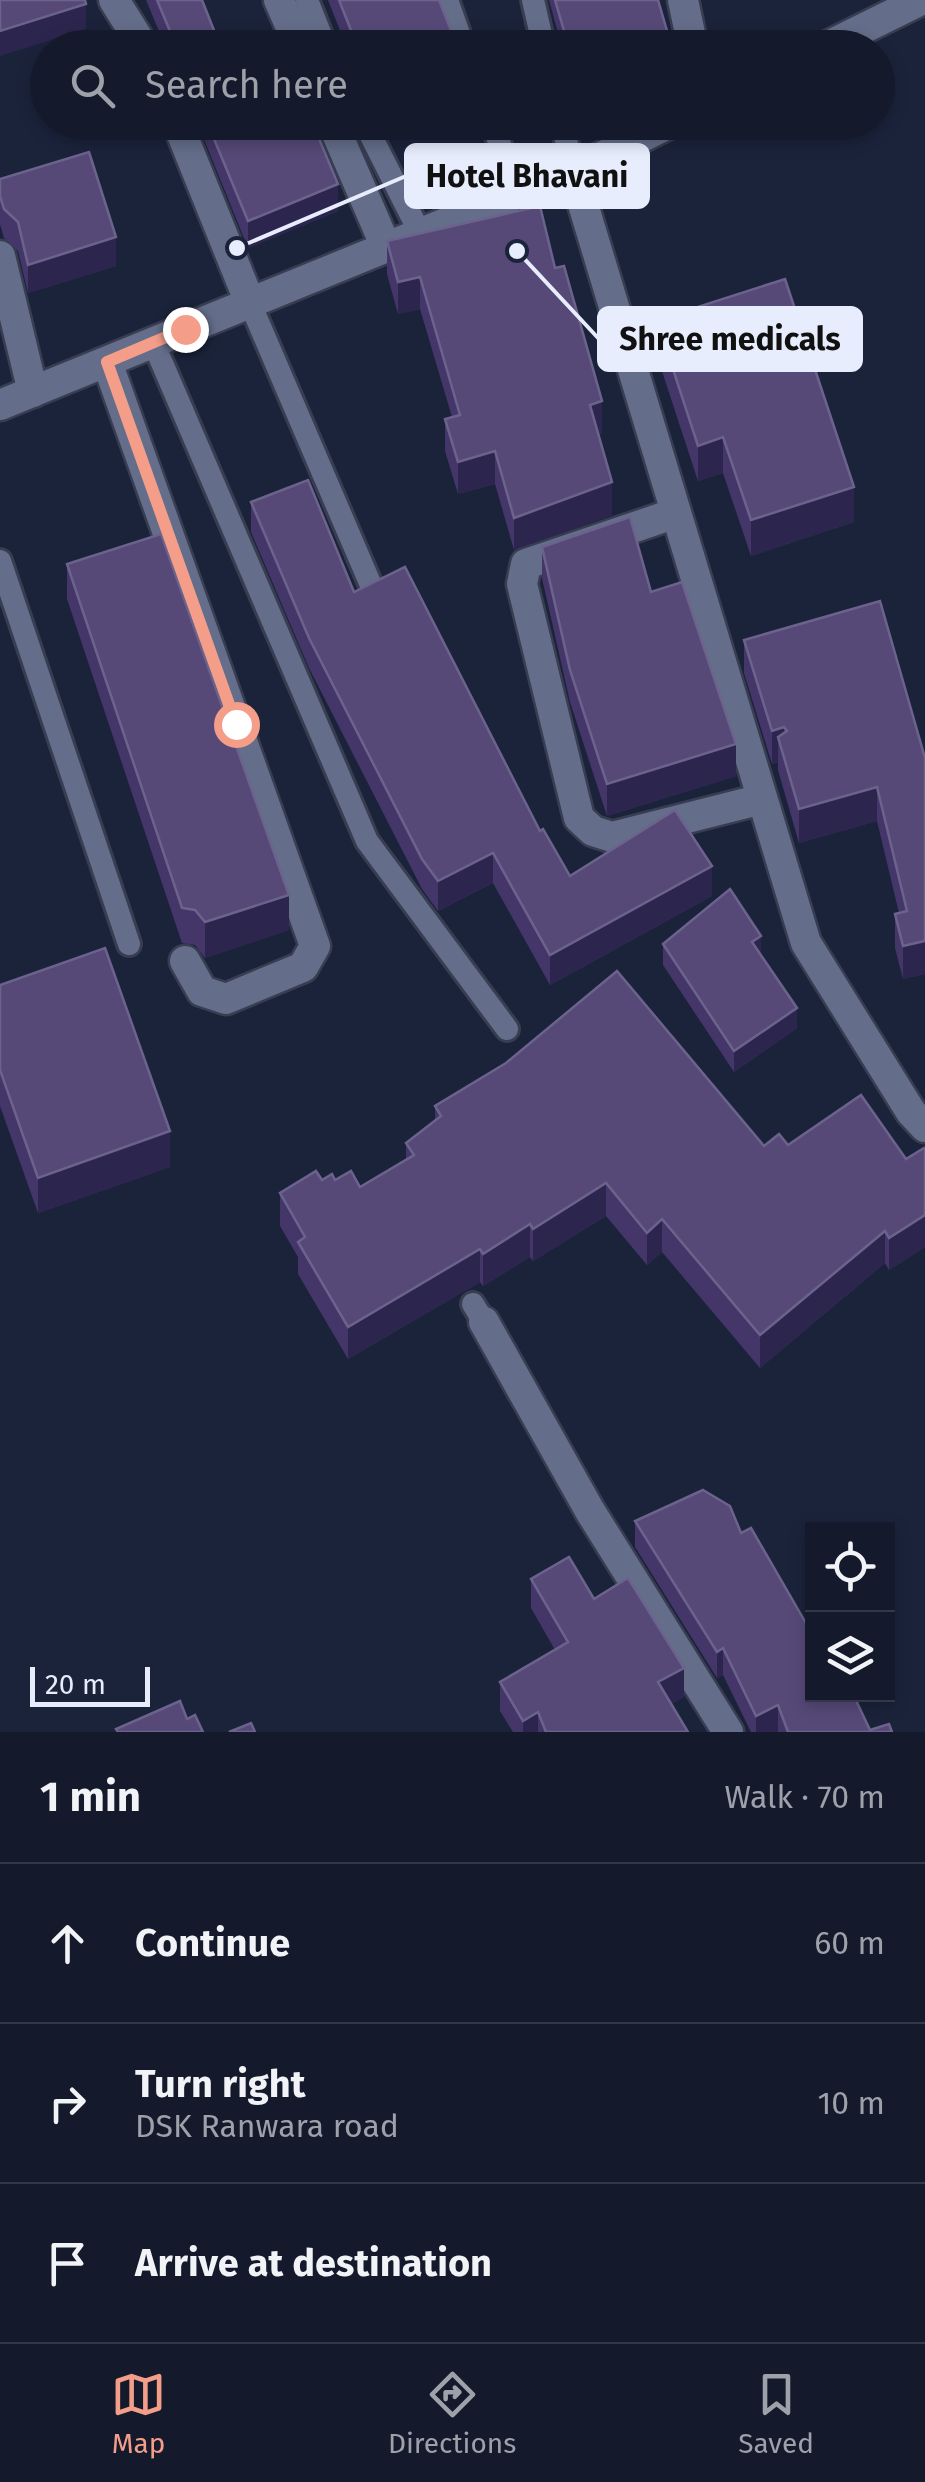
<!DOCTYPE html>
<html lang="en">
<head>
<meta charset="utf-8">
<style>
  :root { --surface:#141a2c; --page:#1d2334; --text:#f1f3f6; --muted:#9da1a9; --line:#333848; --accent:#f49e8a }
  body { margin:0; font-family:"Fira Sans",sans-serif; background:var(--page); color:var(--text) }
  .controls { position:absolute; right:30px; bottom:30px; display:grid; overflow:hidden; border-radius:0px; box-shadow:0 5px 15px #0003 }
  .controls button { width:90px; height:90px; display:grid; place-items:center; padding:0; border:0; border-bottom:2px solid var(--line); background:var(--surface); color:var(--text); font:50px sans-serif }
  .scale { position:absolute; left:30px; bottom:25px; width:120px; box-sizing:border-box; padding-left:10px; border:5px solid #e7edfd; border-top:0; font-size:28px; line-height:35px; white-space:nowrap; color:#e7edfd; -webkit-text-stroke:8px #1b233b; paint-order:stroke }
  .stop { position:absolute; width:30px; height:30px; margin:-22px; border:8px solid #f49e8a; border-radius:50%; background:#fff }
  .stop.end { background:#f49e8a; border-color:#fff; box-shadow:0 2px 10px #0008 }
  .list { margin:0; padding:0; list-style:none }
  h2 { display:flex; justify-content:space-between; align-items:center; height:130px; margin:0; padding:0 40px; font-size:42px }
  h2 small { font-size:32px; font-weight:400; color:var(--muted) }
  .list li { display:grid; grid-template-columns:65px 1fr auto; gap:30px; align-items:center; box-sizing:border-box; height:160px; padding:0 40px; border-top:2px solid var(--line) }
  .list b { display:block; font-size:38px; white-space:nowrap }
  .list p { margin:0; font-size:32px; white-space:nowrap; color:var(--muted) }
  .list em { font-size:32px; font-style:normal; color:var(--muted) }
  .icon { flex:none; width:55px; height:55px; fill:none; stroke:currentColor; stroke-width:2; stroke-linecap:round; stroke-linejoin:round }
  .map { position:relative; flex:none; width:925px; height:1732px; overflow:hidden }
  .search { position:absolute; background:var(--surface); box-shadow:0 5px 15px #0003; left:30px; right:30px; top:30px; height:110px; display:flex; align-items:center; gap:25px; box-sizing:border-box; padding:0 35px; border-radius:55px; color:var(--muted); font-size:38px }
  .sheet { height:610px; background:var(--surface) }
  nav { display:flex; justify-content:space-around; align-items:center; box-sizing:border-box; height:140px; border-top:2px solid var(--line); background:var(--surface); font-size:28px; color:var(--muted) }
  nav a { display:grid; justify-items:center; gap:5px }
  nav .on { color:var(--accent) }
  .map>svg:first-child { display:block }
</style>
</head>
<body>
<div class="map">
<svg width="925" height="1732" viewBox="0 0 925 1732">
  <rect width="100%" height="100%" fill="#1b233b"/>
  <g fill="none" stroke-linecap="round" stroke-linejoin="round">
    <defs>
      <g id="service">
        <path d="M 307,0 L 326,48"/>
        <path d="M 447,0 L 464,48"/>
        <path d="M 533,0 L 544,48"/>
        <path d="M 364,122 L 420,233"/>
        <path d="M 492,122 L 517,194"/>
        <path d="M 562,122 L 573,171"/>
        <path d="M 250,303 L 373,590"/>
        <path d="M 153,342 L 367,841 L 507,1029"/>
        <path d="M 0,561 L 129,944"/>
        <path d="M 473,1304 L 484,1322"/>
      </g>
      <g id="minor">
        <path d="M 114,0 L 144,48"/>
        <path d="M 279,0 L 300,48"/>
        <path d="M 683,0 L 693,48"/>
        <path d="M 177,122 L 250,303"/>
        <path d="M 332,122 L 386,247"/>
        <path d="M 573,171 L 806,943 L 911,1112 L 925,1127"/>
        <path d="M 0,256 L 33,392"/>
        <path d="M 107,362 L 315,946 L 303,967 L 226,999 L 202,991 L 185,961"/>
        <path d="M 676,513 L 526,564 L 522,584 L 579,818 L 593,831 L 612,837 L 762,799"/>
        <path d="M 484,1322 L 590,1511 L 728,1732"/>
      </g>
      <g id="tertiary">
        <path d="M 824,48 L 921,0"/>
        <path d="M 0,405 L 573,171 L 672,122"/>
      </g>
    </defs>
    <!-- service casing -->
    <use href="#service" stroke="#383d51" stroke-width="28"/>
    <!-- minor casing -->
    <use href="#minor" stroke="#383d51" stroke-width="35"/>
    <!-- tertiary casing -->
    <use href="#tertiary" stroke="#383d51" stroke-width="35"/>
    <!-- service -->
    <use href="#service" stroke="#646e8a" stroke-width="22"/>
    <!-- minor -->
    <use href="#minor" stroke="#646e8a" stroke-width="30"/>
    <!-- tertiary -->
    <use href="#tertiary" stroke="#646e8a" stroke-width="30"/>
  </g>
  <!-- wall -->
  <g fill="#443668">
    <path d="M 146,0 L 202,0 L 221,48 L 166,48 Z"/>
    <path d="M 328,0 L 439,0 L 458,48 L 347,48 Z"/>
    <path d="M 549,0 L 658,0 L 672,48 L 562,48 Z"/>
    <path d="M 197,122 L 312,122 L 338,211 L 248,248 Z"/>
    <path d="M 0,179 L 116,266 L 28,293 L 18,251 L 4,238 L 0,224 Z"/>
    <path d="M 387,241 L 555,268 L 602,433 L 598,435 L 612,515 L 514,550 L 495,484 L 458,494 L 445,451 L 445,419 L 452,417 L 420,309 L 398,314 L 387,274 Z"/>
    <path d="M 657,320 L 854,522 L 751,556 L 723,473 L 698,481 L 657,356 Z"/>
    <path d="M 251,502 L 354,592 L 540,831 L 570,876 L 712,896 L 550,985 L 493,883 L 438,911 L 422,889 L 309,668 L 251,532 Z"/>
    <path d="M 542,547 L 651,592 L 736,776 L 607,816 L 570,702 L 542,578 Z"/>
    <path d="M 67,564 L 289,930 L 205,958 L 195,945 L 182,943 L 67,599 Z"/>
    <path d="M 744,640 L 925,758 L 925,974 L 903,979 L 895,948 L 895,914 L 899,913 L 877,821 L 799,843 L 778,770 L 778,762 L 772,764 L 744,673 Z"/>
    <path d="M 663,944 L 761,956 L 797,1028 L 734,1072 L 663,965 Z"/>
    <path d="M 0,985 L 170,1167 L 38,1213 L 0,1106 Z"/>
    <path d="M 435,1106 L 764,1146 L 788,1145 L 906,1159 L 925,1150 L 925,1247 L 889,1270 L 885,1263 L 760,1368 L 662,1252 L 647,1265 L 606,1216 L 533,1261 L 530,1257 L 483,1286 L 480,1282 L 348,1359 L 298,1274 L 298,1257 L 280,1226 L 280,1193 L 322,1180 L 335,1180 L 360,1187 L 406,1159 L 406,1143 L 435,1121 Z"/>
    <path d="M 635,1521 L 741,1533 L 807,1625 L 870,1730 L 892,1732 L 751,1732 L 723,1675 L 717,1678 L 635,1547 Z"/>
    <path d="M 531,1579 L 594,1599 L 684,1697 L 671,1704 L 688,1732 L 513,1732 L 500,1711 L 500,1682 L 555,1650 L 531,1608 Z"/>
  </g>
  <!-- shaded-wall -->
  <g fill="#2c264f">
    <path d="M 86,4 L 86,29 L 0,56 L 0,31 Z"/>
    <path d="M 385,122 L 402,122 L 385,130 Z"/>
    <path d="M 338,184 L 338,211 L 248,248 L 248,221 Z"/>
    <path d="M 116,237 L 116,266 L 28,293 L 28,265 Z"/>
    <path d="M 420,277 L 420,309 L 398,314 L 398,282 Z"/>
    <path d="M 602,401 L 602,433 L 590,437 L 590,405 Z"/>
    <path d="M 723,437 L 723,473 L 698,481 L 698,446 Z"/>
    <path d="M 495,451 L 495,484 L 458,494 L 458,462 Z"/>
    <path d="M 612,482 L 612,515 L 514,550 L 514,518 Z"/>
    <path d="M 854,487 L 854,522 L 751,556 L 751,520 Z"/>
    <path d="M 784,727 L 784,758 L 778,737 L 778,762 L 772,764 L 772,731 Z"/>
    <path d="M 736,744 L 736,776 L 607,816 L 607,784 Z"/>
    <path d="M 877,787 L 877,821 L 799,843 L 799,809 Z"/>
    <path d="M 493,853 L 493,883 L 438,911 L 438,881 Z"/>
    <path d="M 712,866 L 712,896 L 550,985 L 550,955 Z"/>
    <path d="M 289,895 L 289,930 L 205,958 L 205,922 Z"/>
    <path d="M 761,936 L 761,957 L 752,942 Z"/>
    <path d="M 925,941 L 925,974 L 903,979 L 903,946 Z"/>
    <path d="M 797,1008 L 797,1028 L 734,1072 L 734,1051 Z"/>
    <path d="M 170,1131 L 170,1167 L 38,1213 L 38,1178 Z"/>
    <path d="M 606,1183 L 606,1216 L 533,1261 L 533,1229 Z"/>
    <path d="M 925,1215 L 925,1247 L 889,1270 L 889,1238 Z"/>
    <path d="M 662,1219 L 662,1252 L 647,1265 L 647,1233 Z"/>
    <path d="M 530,1224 L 530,1257 L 483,1286 L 483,1254 Z"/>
    <path d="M 885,1231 L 885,1263 L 760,1368 L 760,1335 Z"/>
    <path d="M 480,1249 L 480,1282 L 348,1359 L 348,1327 Z"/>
    <path d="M 723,1648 L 723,1675 L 717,1678 L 717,1652 Z"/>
    <path d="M 684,1668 L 684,1697 L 658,1711 L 658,1682 Z"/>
    <path d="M 778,1705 L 778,1732 L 756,1732 L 756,1716 Z"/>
    <path d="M 538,1712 L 538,1732 L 523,1732 L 523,1721 Z"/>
  </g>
  <!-- building -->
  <g fill="#564978" stroke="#6c638d" stroke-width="2.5">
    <path d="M 0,0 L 85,0 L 86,4 L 0,31 Z"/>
    <path d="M 157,0 L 202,0 L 221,48 L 177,48 Z"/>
    <path d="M 339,0 L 439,0 L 458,48 L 358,48 Z"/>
    <path d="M 555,0 L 658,0 L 672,48 L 569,48 Z"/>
    <path d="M 207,122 L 312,122 L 338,184 L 248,221 Z"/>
    <path d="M 89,152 L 116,237 L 28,265 L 18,222 L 4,209 L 0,196 L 0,179 Z"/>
    <path d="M 540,206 L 555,268 L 564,266 L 602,401 L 590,405 L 612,482 L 514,518 L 495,451 L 458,462 L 445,419 L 460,415 L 420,277 L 398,282 L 387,241 Z"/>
    <path d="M 785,279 L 854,487 L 751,520 L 723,437 L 698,446 L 657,320 Z"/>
    <path d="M 308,480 L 354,592 L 405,567 L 540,831 L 543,829 L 570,876 L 675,810 L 712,866 L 550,955 L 493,853 L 438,881 L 422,859 L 309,638 L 251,502 Z"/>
    <path d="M 630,517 L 651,592 L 682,582 L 736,744 L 607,784 L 570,670 L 542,547 Z"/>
    <path d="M 161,534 L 289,895 L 205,922 L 195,910 L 182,908 L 67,564 Z"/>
    <path d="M 880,601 L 925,758 L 925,941 L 903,946 L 895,914 L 907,911 L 877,787 L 799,809 L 778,737 L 787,731 L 784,727 L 772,731 L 744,640 Z"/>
    <path d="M 730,889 L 761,936 L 752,942 L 797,1008 L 734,1051 L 663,944 Z"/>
    <path d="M 105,948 L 170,1131 L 38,1178 L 0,1070 L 0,985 Z"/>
    <path d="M 617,971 L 764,1146 L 779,1134 L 788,1145 L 861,1095 L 906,1159 L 924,1148 L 925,1150 L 925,1215 L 889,1238 L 885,1231 L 760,1335 L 662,1219 L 647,1233 L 606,1183 L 533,1229 L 530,1224 L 483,1254 L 480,1249 L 348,1327 L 298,1242 L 305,1237 L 280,1193 L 316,1171 L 322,1180 L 332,1174 L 335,1180 L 351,1171 L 360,1187 L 414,1155 L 406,1143 L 441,1116 L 435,1106 L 506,1063 Z"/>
    <path d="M 703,1490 L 730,1506 L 741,1533 L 751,1528 L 807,1625 L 812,1623 L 812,1694 L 853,1694 L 870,1730 L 889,1724 L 892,1732 L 788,1732 L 778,1705 L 756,1716 L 723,1648 L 717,1652 L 635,1521 Z"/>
    <path d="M 569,1557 L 594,1599 L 628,1578 L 684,1668 L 658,1682 L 688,1732 L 546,1732 L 538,1712 L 523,1721 L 500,1682 L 568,1642 L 531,1579 Z"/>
    <path d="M 180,1701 L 187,1719 L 195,1715 L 203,1732 L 118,1732 L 116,1729 Z"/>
    <path d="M 251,1723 L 255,1732 L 229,1732 Z"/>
  </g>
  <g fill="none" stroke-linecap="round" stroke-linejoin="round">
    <!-- route -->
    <path stroke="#f49e8a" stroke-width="12" d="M 185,329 L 107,362 L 236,724"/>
  </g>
  <!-- callouts -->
  <path fill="none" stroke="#e7edfd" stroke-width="4" d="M237 248L406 176M517 251L599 339"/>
  <g fill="#e7edfd" stroke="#1b233b" stroke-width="4">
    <circle cx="237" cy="248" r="10"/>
    <circle cx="517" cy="251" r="10"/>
  </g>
  <g fill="#e7edfd" stroke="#e7edfd" stroke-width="4">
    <rect x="406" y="145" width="242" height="62" rx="10"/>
    <rect x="599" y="308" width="262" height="62" rx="10"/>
  </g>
  <g font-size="32" text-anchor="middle" font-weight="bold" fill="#111">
    <text x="527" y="187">Hotel Bhavani</text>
    <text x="730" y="350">Shree medicals</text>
  </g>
</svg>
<div class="controls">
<button><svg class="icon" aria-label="locate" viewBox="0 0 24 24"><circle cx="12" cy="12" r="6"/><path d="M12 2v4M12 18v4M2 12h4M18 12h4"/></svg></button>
<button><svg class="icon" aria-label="layers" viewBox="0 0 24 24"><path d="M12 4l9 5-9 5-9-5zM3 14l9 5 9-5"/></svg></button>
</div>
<div class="scale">20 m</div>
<div class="stop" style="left:236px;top:724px"></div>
<div class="stop end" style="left:185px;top:329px"></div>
<div class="search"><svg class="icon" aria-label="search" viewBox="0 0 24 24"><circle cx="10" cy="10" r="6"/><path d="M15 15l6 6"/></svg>Search here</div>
</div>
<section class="sheet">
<h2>1 min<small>Walk · 70 m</small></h2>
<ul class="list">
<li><svg class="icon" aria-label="ahead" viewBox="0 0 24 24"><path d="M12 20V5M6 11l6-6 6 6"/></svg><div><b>Continue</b></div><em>60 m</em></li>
<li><svg class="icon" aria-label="right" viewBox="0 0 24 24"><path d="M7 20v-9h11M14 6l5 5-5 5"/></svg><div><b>Turn right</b><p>DSK Ranwara road</p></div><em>10 m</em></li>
<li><svg class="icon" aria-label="arrive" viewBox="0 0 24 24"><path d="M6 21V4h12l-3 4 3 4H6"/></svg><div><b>Arrive at destination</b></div></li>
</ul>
</section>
<nav>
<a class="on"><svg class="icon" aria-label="map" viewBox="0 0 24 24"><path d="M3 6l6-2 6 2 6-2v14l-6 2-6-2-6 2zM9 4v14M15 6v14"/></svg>Map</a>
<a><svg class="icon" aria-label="directions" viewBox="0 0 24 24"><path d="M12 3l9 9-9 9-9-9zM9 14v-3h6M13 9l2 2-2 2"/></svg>Directions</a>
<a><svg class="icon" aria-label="saved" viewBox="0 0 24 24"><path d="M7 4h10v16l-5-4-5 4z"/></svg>Saved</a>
</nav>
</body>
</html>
